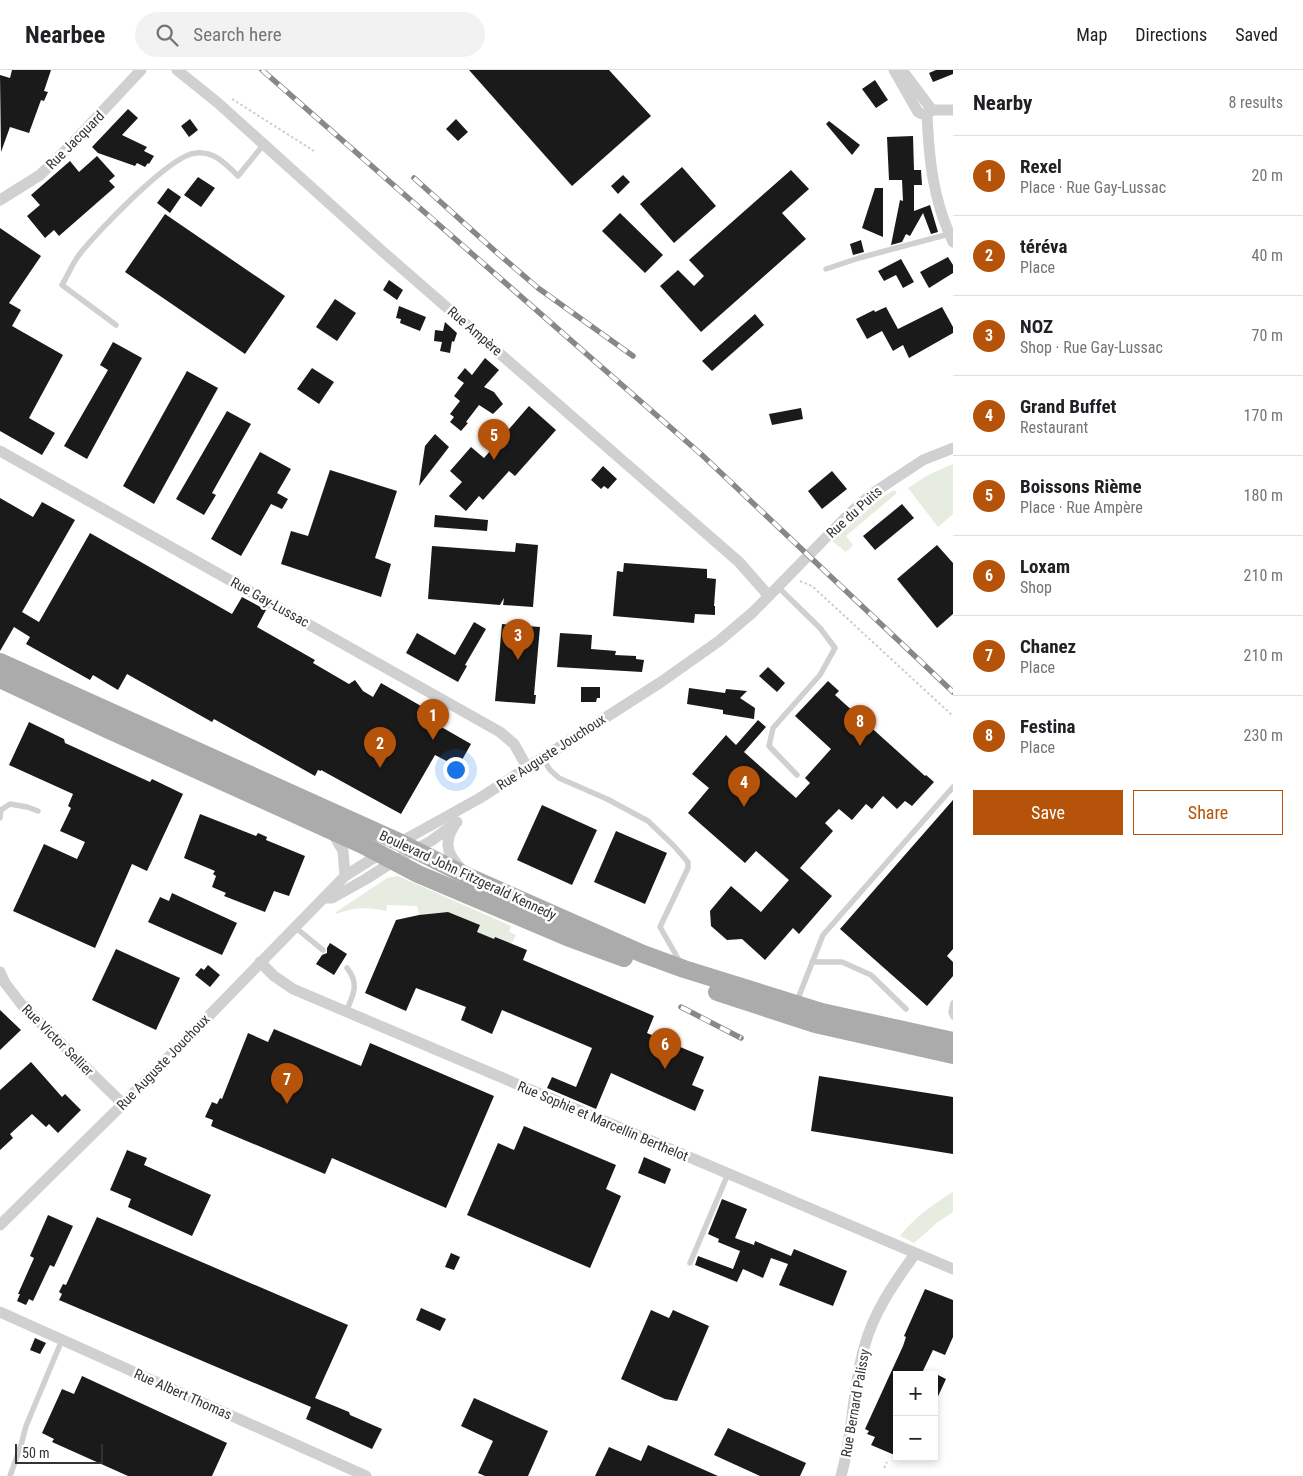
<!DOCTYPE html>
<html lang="en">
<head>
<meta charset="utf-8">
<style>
  :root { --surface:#fff; --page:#f2f2f2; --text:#202124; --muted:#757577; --line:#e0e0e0; --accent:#b45309 }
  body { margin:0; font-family:"Roboto Condensed",sans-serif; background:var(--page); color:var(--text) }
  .controls { position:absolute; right:15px; bottom:15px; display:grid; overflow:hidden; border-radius:0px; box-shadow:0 2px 8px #0003 }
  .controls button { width:45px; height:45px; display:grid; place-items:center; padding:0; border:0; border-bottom:1px solid var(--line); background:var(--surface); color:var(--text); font:25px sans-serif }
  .scale { position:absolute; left:15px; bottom:12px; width:88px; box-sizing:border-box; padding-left:5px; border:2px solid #333; border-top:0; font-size:14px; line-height:18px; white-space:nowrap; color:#333; -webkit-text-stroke:4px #fff; paint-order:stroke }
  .you { position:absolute; left:455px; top:699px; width:18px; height:18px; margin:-12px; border:4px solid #fff; border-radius:50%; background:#1a73e8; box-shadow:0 0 0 8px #1a73e833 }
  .badge { display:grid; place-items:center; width:32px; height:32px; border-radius:50%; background:var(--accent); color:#fff; font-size:16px; font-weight:700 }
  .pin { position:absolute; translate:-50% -41px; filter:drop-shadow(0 1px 2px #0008) }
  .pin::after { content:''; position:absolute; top:26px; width:18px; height:15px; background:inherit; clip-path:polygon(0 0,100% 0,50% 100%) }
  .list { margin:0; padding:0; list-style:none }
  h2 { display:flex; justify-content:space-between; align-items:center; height:65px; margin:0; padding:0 20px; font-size:21px }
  h2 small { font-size:16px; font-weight:400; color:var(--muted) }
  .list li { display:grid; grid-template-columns:32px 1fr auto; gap:15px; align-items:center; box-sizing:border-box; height:80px; padding:0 20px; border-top:1px solid var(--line) }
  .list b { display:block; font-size:19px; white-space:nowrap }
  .list p { margin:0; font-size:16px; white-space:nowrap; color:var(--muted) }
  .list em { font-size:16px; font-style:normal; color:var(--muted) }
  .actions { display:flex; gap:10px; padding:15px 20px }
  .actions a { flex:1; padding:11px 0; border:1px solid var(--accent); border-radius:0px; text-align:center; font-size:18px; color:var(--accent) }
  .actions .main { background:var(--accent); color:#fff }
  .icon { flex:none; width:28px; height:28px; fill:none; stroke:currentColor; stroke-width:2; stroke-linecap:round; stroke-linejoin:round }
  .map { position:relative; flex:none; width:953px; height:1406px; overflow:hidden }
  header { display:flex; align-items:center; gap:30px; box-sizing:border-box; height:70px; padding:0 25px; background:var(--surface); border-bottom:1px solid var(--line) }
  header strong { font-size:24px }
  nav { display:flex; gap:28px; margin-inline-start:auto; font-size:18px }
  .search { width:350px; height:45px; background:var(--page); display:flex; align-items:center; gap:12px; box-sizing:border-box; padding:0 18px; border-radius:28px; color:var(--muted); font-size:19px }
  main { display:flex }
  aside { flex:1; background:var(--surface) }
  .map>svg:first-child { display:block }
</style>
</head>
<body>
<header>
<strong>Nearbee</strong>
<div class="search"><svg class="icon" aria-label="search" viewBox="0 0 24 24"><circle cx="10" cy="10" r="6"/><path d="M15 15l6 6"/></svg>Search here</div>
<nav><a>Map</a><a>Directions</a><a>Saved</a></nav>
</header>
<main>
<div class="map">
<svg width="953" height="1406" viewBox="0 0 953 1406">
  <rect width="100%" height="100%" fill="#fff"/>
  <!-- green -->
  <g fill="#e6ecdf">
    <path d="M 953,394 L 953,444 L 938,457 L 908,418 L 928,405 Z"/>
    <path d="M 894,420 L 897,423 L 846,466 L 853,475 L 846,482 L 832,471 L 880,429 Z"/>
    <path d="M 398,806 L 511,856 L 509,862 L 516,865 L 511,874 L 494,869 L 475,867 L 480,855 L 448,842 L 419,845 L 417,836 L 387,835 L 386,841 C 368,837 354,837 336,844 L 336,842 L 387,808 Z"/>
    <path d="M 953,1122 L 953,1142 L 938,1152 L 914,1173 L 900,1166 C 914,1148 933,1134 953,1122 Z"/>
  </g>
  <!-- building -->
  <g fill="#1a1a1a">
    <path d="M 12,0 L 51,0 L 44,21 L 48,22 L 44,31 L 41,30 L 29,63 L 10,57 L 1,82 L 0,5 L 10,8 Z"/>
    <path d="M 469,0 L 609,0 L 651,46 L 572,116 Z"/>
    <path d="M 936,0 L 953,0 L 953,4 L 933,12 L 929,3 Z"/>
    <path d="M 875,10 L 888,30 L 876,38 L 862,19 Z"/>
    <path d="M 128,39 L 138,48 L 122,65 L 147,77 L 144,81 L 154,86 L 149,94 L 148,93 L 145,97 L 137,93 L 135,96 L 98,83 L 92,77 Z"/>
    <path d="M 190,49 L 198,60 L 189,67 L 181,56 Z"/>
    <path d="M 456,49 L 468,62 L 458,71 L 446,59 Z"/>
    <path d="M 829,51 L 860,75 L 852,85 L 826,54 Z"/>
    <path d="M 913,66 L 914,100 L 921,100 L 922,115 L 914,115 L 914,141 L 930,135 L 938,162 L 931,164 L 923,143 L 910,166 L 906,164 L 902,172 L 891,175 L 900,130 L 903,131 L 902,110 L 889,110 L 887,67 Z"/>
    <path d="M 97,86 L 115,106 L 109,111 L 115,117 L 59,166 L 54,160 L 45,168 L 27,146 L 40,135 L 31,125 L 70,91 L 79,102 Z"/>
    <path d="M 682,97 L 716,136 L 674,173 L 640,134 Z"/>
    <path d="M 791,100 L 809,119 L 782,143 L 806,169 L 701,262 L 660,216 L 678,200 L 694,216 L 704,206 L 689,190 Z"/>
    <path d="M 623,105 L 630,112 L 618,124 L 611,116 Z"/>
    <path d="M 198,107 L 215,118 L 201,137 L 184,125 Z"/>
    <path d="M 168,118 L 181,127 L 170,143 L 157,133 Z"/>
    <path d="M 875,118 L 883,118 L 883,167 L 862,158 Z"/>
    <path d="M 620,143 L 663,185 L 645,203 L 602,161 Z"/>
    <path d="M 165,144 L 285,226 L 245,284 L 125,202 Z"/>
    <path d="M 0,158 L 41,186 L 9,233 L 21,240 L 12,256 L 63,285 L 29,348 L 55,363 L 42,385 L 0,361 Z"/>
    <path d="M 861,170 L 864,182 L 853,185 L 850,174 Z"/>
    <path d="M 948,187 L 953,195 L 953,203 L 929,218 L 920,202 Z"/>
    <path d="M 901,189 L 914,212 L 903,218 L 896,205 L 884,211 L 878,201 Z"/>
    <path d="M 389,210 L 403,220 L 397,230 L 383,220 Z"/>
    <path d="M 335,229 L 356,243 L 337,271 L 316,257 Z"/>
    <path d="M 399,236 L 426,247 L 420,261 L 400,253 L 401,249 L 396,248 Z"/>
    <path d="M 886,237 L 898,259 L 942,237 L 953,257 L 953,263 L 909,288 L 903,275 L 893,281 L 882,261 L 867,269 L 856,249 L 874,240 L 875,242 Z"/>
    <path d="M 755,244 L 764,255 L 712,301 L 702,291 Z"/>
    <path d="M 445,252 L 457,263 L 454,272 L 452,271 L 450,283 L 440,281 L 442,272 L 434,271 L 435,260 L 443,261 Z"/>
    <path d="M 113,272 L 142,288 L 87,389 L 64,376 L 108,300 L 100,295 Z"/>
    <path d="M 485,288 L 499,300 L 484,317 L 494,322 L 503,334 L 493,344 L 479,335 L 466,352 L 468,353 L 461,361 L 450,352 L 454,347 L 450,344 L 460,331 L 454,326 L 464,313 L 457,308 L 465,298 L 472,305 Z"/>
    <path d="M 312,298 L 334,312 L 319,334 L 297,319 Z"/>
    <path d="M 187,301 L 218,318 L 154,434 L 123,416 Z"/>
    <path d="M 529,336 L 556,360 L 515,406 L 509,401 L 483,430 L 479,426 L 466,441 L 449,426 L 462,412 L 450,401 L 471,377 L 484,388 Z"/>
    <path d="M 801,338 L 803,349 L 772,355 L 769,344 Z"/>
    <path d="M 227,341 L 251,354 L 212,423 L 216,425 L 204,445 L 176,429 Z"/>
    <path d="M 435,364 L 449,377 L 419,416 L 425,376 Z"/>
    <path d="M 260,382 L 291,399 L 277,423 L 288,429 L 282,439 L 271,434 L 241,486 L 211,469 Z"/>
    <path d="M 603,396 L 617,409 L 608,419 L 604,416 L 601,419 L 591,410 Z"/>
    <path d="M 330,400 L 397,421 L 375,488 L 391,494 L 381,527 L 281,494 L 291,461 L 308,466 Z"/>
    <path d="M 832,401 L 847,419 L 822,439 L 808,421 Z"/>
    <path d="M 0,428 L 33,447 L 42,432 L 75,450 L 22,542 L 39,552 L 90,463 L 232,544 L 242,527 L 266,540 L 257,557 L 315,590 L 313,593 L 349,614 L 355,610 L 363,621 L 373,627 L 381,613 L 421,636 L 417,643 L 471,674 L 458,697 L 435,685 L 401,744 L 321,700 L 321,701 L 318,700 L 315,706 L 214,649 L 212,652 L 127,604 L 118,620 L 93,605 L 90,610 L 26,574 L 30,567 L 14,557 L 0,581 Z"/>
    <path d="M 902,434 L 914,448 L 875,480 L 863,466 Z"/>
    <path d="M 435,445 L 488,450 L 487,461 L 434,457 Z"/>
    <path d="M 516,473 L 538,475 L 533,537 L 503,535 L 504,528 L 500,535 L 428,529 L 432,476 L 515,482 Z"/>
    <path d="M 937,475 L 953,493 L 953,544 L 937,558 L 897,509 Z"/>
    <path d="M 624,493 L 707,499 L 707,508 L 716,509 L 714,536 L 715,536 L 715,545 L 695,544 L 694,553 L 613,546 L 617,501 L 623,502 Z"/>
    <path d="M 474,552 L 486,559 L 465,595 L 467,596 L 458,612 L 406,583 L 417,563 L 455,585 Z"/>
    <path d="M 502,554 L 540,557 L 534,625 L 536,625 L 535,634 L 495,631 Z"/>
    <path d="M 560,563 L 592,565 L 591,579 L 616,581 L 615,585 L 636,586 L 636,589 L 644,590 L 642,602 L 557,597 Z"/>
    <path d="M 768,597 L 785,613 L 777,622 L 759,606 Z"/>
    <path d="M 828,611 L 839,621 L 835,625 L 925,706 L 926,705 L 934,712 L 912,736 L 905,731 L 897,739 L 883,726 L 872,739 L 866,734 L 852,750 L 839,739 L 825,753 L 833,761 L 800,798 L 832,826 L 799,864 L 793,858 L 765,890 L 742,869 L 727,870 L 711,856 L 710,841 L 731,816 L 761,842 L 789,810 L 756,781 L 745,793 L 688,743 L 709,718 L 692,704 L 726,665 L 736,675 L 758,650 L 766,657 L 744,682 L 796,728 L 810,713 L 805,708 L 831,679 L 795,646 Z"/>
    <path d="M 581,617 L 600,617 L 600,628 L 597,628 L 596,632 L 581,632 Z"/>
    <path d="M 689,618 L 725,623 L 726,619 L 747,621 L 740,628 L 755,638 L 754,649 L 723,644 L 723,640 L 687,634 Z"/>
    <path d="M 29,652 L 64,669 L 65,673 L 150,712 L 152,709 L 183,724 L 147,801 L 132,794 L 95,878 L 13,841 L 44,774 L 77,789 L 85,772 L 60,761 L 71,738 L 68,736 L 73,724 L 9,695 Z"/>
    <path d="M 953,730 L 953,879 L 947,886 L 953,892 L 953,906 L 927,936 L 840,859 Z"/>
    <path d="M 542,735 L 597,760 L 572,815 L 517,790 Z"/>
    <path d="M 200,744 L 256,766 L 258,763 L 267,767 L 266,770 L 305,786 L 289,826 L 274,821 L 265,842 L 224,826 L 226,823 L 212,817 L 216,806 L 213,804 L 215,801 L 184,788 Z"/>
    <path d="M 616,761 L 667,783 L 645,834 L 594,812 Z"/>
    <path d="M 172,823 L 237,853 L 222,885 L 148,852 L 160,827 L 169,831 Z"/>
    <path d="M 448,842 L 480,855 L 477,862 L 494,869 L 495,867 L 527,880 L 523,890 L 654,946 L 647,963 L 704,987 L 692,1015 L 704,1020 L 695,1041 L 611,1003 L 596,1039 L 547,1018 L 552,1007 L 576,1017 L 592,978 L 502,940 L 492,964 L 461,950 L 466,937 L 416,918 L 406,941 L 365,923 L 396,850 L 419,845 Z"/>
    <path d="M 330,873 L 347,884 L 334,905 L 316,894 L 322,885 L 327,883 L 327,878 Z"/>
    <path d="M 116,879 L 180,908 L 156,960 L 92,930 Z"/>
    <path d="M 208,895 L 220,905 L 210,917 L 195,905 L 201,898 L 204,900 Z"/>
    <path d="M 0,940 L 21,960 L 0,980 Z"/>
    <path d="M 274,959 L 361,996 L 370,973 L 494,1026 L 446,1138 L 332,1088 L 325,1104 L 211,1056 L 213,1050 L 205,1047 L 212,1032 L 217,1034 L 220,1028 L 222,1029 L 248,963 L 268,972 Z"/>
    <path d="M 31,992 L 62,1027 L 65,1024 L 81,1040 L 58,1063 L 49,1054 L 46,1057 L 32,1044 L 10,1064 L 13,1068 L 0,1080 L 0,1020 Z"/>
    <path d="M 819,1006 L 953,1027 L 953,1084 L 811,1061 Z"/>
    <path d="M 524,1056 L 616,1095 L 606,1119 L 621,1126 L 590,1198 L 467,1145 L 498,1073 L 514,1080 Z"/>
    <path d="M 127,1080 L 147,1088 L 144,1095 L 211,1125 L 192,1166 L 128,1137 L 131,1129 L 110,1120 Z"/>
    <path d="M 644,1087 L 671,1099 L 665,1114 L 638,1103 Z"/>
    <path d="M 722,1129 L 747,1139 L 735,1168 L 754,1175 L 755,1171 L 791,1186 L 794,1179 L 847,1201 L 833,1236 L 779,1215 L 788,1194 L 771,1188 L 763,1208 L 743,1199 L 737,1212 L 695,1195 L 698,1186 L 733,1199 L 740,1181 L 718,1172 L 719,1169 L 708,1164 Z"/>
    <path d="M 48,1145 L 73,1156 L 54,1197 L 50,1195 L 33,1231 L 29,1229 L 26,1235 L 17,1231 L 20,1224 L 18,1224 L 34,1188 L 30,1186 Z"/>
    <path d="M 97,1147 L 348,1255 L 315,1328 L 349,1342 L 350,1345 L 382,1359 L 372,1379 L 306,1349 L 311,1337 L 59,1230 L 62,1224 L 59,1222 L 63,1214 L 66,1215 Z"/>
    <path d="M 451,1183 L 460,1187 L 454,1200 L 445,1197 Z"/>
    <path d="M 925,1219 L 953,1230 L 953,1267 L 945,1285 L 933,1280 L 921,1305 L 897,1305 L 897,1355 L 894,1361 L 897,1363 L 897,1386 L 871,1375 L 875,1367 L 867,1364 L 869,1361 L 865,1359 L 903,1276 L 906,1267 L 904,1266 Z"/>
    <path d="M 421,1238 L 446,1249 L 440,1261 L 416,1250 Z"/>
    <path d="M 651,1240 L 669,1248 L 673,1240 L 709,1256 L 677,1331 L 665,1329 L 621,1309 Z"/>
    <path d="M 35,1268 L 46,1273 L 40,1284 L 30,1280 Z"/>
    <path d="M 934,1303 L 946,1309 L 934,1335 Z"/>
    <path d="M 82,1306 L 227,1373 L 212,1406 L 128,1406 L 52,1372 L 54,1369 L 42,1363 L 62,1319 L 74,1324 Z"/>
    <path d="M 474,1328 L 548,1361 L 528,1406 L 485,1406 L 478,1403 L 493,1371 L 461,1356 Z"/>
    <path d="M 728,1358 L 806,1393 L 800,1406 L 760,1406 L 714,1385 Z"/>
    <path d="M 648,1375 L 718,1406 L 595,1406 L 609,1377 L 641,1391 Z"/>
  </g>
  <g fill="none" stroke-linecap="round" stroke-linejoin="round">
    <!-- path -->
    <g stroke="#cdcdcd" stroke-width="2" stroke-dasharray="2.5 2.5" stroke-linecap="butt">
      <path d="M 232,29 L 314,81"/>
      <path d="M 800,511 L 812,516 L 953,646"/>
      <path d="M 884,1398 L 887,1392"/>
    </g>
    <!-- lane -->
    <g stroke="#d0d0d0" stroke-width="5.5">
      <path d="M 826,199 L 859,188 L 949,164"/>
      <path d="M 116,255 L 62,215 C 68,205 72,194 79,185 C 96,163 171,84 196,83 C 214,81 226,94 238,106 L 264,74"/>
      <path d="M 778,517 L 820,558 L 835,578 L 820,605 L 773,658 L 769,676 L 797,705"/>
      <path d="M 542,687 L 550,700 L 559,708 L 607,729 L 648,751 L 674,776 L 688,792 L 688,798 L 660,857 L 680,892"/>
      <path d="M 0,748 L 1,740 L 10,734 L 27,737 L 38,741"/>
      <path d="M 295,857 L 323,880"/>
      <path d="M 812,892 L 842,892 L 871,905 L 906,939"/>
      <path d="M 797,931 L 823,865 L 953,717"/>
      <path d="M 953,933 L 951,942 L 953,947"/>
      <path d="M 346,942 C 353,925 360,914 347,898"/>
      <path d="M 690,1193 L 728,1104"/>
      <path d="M 10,1406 L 21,1375 L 26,1356 L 62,1270"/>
    </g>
    <!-- street -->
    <g stroke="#d0d0d0" stroke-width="11">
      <path d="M 177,0 L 218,33 L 382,181 L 739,492 L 769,526"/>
      <path d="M 894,0 L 918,42 C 924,46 927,44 932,40"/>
      <path d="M 902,0 L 932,40"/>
      <path d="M 932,40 L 953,40"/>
      <path d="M 927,44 C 929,90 933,130 953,172"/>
      <path d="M 0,130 L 40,105 L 68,78 L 141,0"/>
      <path d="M 0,381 L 500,662 L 514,674 L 527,697"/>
      <path d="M 454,756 C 442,775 449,786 463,801"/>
      <path d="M 332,762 L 343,781 L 345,806"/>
      <path d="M 397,774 L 480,728 L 661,612 L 719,571 L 752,543 L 849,444 L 873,423 L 923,390 L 953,378"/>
      <path d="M 326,828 L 332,828 L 366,809 L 394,791 L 431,771 L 457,752"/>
      <path d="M 260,892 L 274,906 L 293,919 L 953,1199"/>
      <path d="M 0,902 L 5,913 L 22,935 L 123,1034"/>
      <path d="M 0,1155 L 123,1034 L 345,806 L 383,782"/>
      <path d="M 0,1242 L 366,1406"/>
      <path d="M 841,1406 C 853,1364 852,1320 864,1278 C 873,1243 894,1213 915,1184"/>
    </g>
    <!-- primary -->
    <g stroke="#ababab" stroke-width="18">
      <path d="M 0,592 L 399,772 L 469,807 L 643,884 L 684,899 L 822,942 L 953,971"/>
      <path d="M 0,609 L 109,660 L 363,775 L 418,804 L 567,867 L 624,888"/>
      <path d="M 717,922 L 815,954 L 953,985"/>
    </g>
    <defs>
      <g id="rail">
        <path d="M 262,0 L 702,385 L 953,622"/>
        <path d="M 414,108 L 495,181 L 538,218 L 633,286"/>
        <path d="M 681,937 L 741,968"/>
      </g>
    </defs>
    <!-- rail casing -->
    <use href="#rail" stroke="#888" stroke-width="5.5"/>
    <!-- rail -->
    <use href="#rail" stroke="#fff" stroke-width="4" stroke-dasharray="11" stroke-linecap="butt"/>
  </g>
  <g text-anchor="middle" stroke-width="5" stroke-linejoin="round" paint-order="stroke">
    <!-- street labels -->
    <g font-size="14" fill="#333" stroke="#fff">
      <text transform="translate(75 70) rotate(-45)" y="5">Rue Jacquard</text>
      <text transform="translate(475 261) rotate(41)" y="5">Rue Ampère</text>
      <text transform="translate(854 442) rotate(-42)" y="5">Rue du Puits</text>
      <text transform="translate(270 532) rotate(29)" y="5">Rue Gay-Lussac</text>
      <text transform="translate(551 682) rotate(-33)" y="5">Rue Auguste Jouchoux</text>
      <text transform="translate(468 805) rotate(25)" y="5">Boulevard John Fitzgerald Kennedy</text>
      <text transform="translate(58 970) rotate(45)" y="5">Rue Victor Sellier</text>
      <text transform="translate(163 992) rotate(-46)" y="5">Rue Auguste Jouchoux</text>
      <text transform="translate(603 1051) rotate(23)" y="5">Rue Sophie et Marcellin Berthelot</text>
      <text transform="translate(183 1324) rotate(24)" y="5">Rue Albert Thomas</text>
      <text transform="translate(855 1333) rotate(-80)" y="5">Rue Bernard Palissy</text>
    </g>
  </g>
</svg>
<div class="controls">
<button>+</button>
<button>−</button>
</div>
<div class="scale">50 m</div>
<div class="you"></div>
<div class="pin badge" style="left:433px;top:670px">1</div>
<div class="pin badge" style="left:380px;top:698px">2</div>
<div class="pin badge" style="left:518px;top:590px">3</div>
<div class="pin badge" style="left:744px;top:737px">4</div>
<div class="pin badge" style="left:494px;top:390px">5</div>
<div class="pin badge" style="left:665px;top:999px">6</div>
<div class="pin badge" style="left:287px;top:1034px">7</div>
<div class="pin badge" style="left:860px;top:676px">8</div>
</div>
<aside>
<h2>Nearby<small>8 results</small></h2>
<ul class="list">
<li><span class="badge">1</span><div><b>Rexel</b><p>Place · Rue Gay-Lussac</p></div><em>20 m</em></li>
<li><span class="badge">2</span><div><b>téréva</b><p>Place</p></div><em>40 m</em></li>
<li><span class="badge">3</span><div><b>NOZ</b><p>Shop · Rue Gay-Lussac</p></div><em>70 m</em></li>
<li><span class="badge">4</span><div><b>Grand Buffet</b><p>Restaurant</p></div><em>170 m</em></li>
<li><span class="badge">5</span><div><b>Boissons Rième</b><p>Place · Rue Ampère</p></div><em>180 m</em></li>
<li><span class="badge">6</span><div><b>Loxam</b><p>Shop</p></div><em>210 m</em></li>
<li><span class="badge">7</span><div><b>Chanez</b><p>Place</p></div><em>210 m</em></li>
<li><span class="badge">8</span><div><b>Festina</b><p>Place</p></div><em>230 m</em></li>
</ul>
<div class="actions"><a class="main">Save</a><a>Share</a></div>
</aside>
</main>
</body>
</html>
